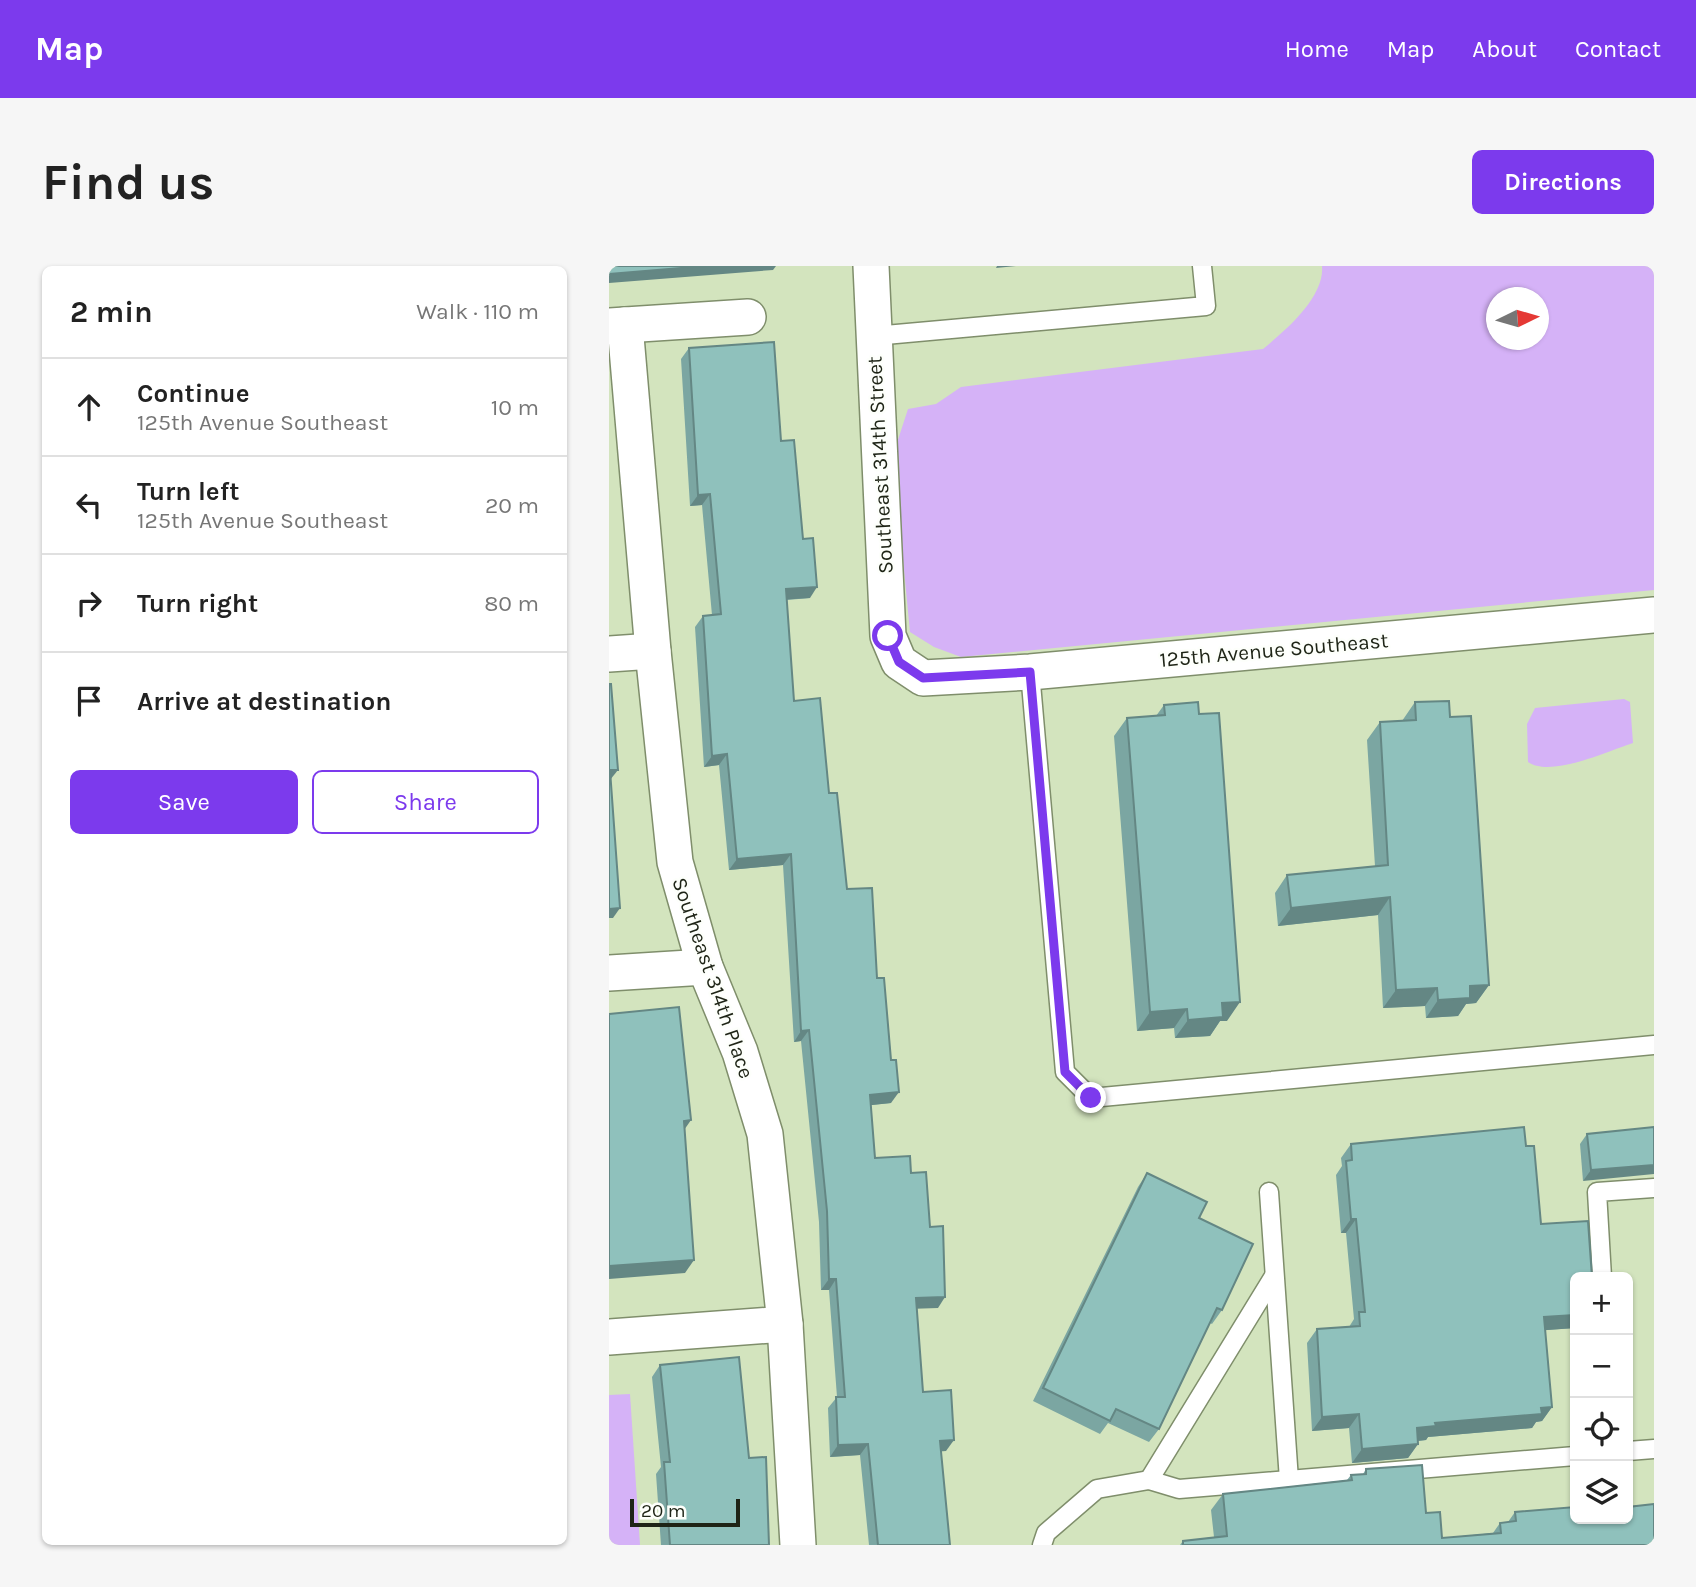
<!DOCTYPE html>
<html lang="en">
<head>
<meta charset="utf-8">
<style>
  :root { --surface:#fff; --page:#f6f6f6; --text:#222; --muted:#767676; --line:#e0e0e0; --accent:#7c3aed }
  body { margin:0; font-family:Karla,sans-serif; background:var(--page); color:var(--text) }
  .controls { position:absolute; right:21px; bottom:21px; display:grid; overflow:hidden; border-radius:10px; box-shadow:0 2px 5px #0004 }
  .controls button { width:63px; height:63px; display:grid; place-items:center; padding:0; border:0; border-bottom:2px solid var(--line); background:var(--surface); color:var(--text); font:35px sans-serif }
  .compass { position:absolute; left:877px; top:21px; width:63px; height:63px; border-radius:50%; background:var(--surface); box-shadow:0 2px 5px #0004; rotate:85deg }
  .scale { position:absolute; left:21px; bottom:18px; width:110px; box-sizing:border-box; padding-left:7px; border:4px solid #1e2416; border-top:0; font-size:19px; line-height:24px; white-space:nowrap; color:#1e2416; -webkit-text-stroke:5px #fdfffb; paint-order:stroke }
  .stop { position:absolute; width:21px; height:21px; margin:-16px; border:5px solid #7c3aed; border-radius:50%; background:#fff }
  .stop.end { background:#7c3aed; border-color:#fff; box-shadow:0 2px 7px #0008 }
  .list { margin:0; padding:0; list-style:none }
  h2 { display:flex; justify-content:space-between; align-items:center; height:91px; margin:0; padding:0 28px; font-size:30px }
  h2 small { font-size:23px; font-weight:400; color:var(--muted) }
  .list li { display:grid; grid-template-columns:46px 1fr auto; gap:21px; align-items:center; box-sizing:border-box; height:98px; padding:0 28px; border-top:2px solid var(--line) }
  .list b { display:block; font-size:26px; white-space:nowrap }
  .list p { margin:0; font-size:23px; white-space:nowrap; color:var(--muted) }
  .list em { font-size:23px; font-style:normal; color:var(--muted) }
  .actions { display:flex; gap:14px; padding:21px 28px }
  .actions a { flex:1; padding:16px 0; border:2px solid var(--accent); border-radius:10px; text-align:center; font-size:24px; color:var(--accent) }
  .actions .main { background:var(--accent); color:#fff }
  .icon { flex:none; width:38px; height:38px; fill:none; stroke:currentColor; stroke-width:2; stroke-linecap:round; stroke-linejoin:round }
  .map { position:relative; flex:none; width:1045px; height:1279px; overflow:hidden; border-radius:10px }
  header { display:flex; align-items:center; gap:42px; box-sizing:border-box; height:98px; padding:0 35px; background:var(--accent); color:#fff }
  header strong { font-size:33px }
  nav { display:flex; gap:38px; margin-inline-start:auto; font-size:24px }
  .intro { display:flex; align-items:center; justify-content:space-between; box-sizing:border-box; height:168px; padding:0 42px }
  h1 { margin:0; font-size:49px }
  .button { padding:18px 32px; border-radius:10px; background:var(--accent); color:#fff; font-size:24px; font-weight:700 }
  main { display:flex; gap:42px; padding:0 42px }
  aside { flex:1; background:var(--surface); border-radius:10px; box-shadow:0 2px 5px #0004 }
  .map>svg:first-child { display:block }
</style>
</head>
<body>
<header>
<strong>Map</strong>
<nav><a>Home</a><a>Map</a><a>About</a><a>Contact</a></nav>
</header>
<div class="intro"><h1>Find us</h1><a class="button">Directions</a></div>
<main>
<aside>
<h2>2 min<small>Walk · 110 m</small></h2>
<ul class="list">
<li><svg class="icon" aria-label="ahead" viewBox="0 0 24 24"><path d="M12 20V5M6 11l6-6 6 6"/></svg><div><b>Continue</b><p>125th Avenue Southeast</p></div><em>10 m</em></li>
<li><svg class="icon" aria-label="left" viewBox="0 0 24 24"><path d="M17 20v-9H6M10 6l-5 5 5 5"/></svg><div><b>Turn left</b><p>125th Avenue Southeast</p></div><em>20 m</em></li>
<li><svg class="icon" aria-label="right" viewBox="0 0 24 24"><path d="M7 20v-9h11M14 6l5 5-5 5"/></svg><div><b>Turn right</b></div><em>80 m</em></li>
<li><svg class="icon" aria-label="arrive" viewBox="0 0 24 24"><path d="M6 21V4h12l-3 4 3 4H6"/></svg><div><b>Arrive at destination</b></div></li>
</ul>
<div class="actions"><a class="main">Save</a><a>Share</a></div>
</aside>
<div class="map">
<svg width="1045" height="1279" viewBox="0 0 1045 1279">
  <rect width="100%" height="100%" fill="#d3e4be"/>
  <!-- green -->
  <g fill="#d5b2f7" fill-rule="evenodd">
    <path d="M 713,0 L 1045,0 L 1045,324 L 352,391 L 325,381 L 301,366 L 284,189 L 299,143 L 327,138 L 352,121 L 654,83 C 676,65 716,31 713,0 ZM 888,32 L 930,32 L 930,74 L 888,74 Z"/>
    <path d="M 1015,433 L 1021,436 L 1024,477 C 999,485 942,512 919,496 L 918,458 L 926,442 Z"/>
    <path d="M 21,1128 L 31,1279 L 0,1279 L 0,1129 Z"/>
  </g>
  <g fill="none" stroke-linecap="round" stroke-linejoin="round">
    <defs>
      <g id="service">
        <path d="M 265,70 L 597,40 L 593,0"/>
        <path d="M 421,406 L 456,806 L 482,832 L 1045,779"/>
        <path d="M 660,926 L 680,1214"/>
        <path d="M 993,1011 L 988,926 L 1045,922"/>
        <path d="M 1019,1185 L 1045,1183"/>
        <path d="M 540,1214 L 665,1010"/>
        <path d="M 433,1279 L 437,1267 L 488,1223 L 540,1214 L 570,1223 L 966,1190"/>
      </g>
      <g id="minor">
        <path d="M 262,0 L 279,370 L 290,396 L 314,412 L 421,406 L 1045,349"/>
        <path d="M 16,59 L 44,385 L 66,596 L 96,701 L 131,786 L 156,868 L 176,1058 L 189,1279"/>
        <path d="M 0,60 L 139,51"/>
        <path d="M 0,388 L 44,385"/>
        <path d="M 0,707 L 96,701"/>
        <path d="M 0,1071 L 176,1058"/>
      </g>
    </defs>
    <!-- service casing -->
    <use href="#service" stroke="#7f8e6b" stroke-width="21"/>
    <!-- minor casing -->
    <use href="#minor" stroke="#7f8e6b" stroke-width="38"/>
    <!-- service -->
    <use href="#service" stroke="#fff" stroke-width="18"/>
    <!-- minor -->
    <use href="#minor" stroke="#fff" stroke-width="35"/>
  </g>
  <!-- wall -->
  <g fill="#7ba6a2">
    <path d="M 80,82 L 172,175 L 194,273 L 201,332 L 178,334 L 185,435 L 220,527 L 238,623 L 268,712 L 282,837 L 262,839 L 266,892 L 302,907 L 321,961 L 329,1042 L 308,1042 L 314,1126 L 337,1185 L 332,1185 L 341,1279 L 260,1279 L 251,1189 L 221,1191 L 219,1142 L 228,1131 L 220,1024 L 212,1024 L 210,956 L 192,775 L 185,776 L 174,599 L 120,604 L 110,499 L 95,501 L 86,361 L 94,350 L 103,349 L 93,239 L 81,240 L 72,93 Z"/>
    <path d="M 806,436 L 841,451 L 880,719 L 867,737 L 857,738 L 849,750 L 817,752 L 816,740 L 774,742 L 769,649 L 669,660 L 666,627 L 678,609 L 766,600 L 758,474 L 771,456 L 793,455 Z"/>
    <path d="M 555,439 L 618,755 L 611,755 L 601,770 L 566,772 L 565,762 L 528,765 L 505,470 L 518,452 L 547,450 Z"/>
    <path d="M 1045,861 L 974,915 L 971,878 L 978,868 Z"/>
    <path d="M 742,878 L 917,880 L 932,958 L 966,1062 L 936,1064 L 943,1141 L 933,1155 L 927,1156 L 923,1162 L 819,1171 L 817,1174 L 809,1175 L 809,1178 L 799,1192 L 743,1197 L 740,1162 L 703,1165 L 698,1077 L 708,1063 L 740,1061 L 745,1053 L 737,967 L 732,967 L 727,909 L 733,900 L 732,892 Z"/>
    <path d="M 538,907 L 590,952 L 613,1044 L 603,1058 L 601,1057 L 550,1163 L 540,1176 L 499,1157 L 491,1168 L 424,1135 L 529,921 Z"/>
    <path d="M 51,1099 L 140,1192 L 160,1279 L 52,1279 L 47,1208 L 52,1201 L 43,1111 Z"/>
    <path d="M 757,1203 L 817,1247 L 833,1272 L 884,1267 L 891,1257 L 899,1256 L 906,1246 L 966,1253 L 1045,1279 L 571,1279 L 574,1275 L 605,1271 L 602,1244 L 614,1228 L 738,1214 L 742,1209 L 754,1208 Z"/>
  </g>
  <!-- shaded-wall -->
  <g fill="#648784">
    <path d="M 96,0 L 167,0 L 164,4 L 0,17 L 0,8 Z"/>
    <path d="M 388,0 L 407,0 L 387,2 Z"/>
    <path d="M 101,228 L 93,239 L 81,240 L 89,229 Z"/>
    <path d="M 208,321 L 201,332 L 169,334 L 177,323 Z"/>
    <path d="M 118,488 L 110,499 L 95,501 L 103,490 Z"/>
    <path d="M 1,504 L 9,504 L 1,514 Z"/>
    <path d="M 182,588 L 174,599 L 120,604 L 128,593 Z"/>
    <path d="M 781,631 L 769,649 L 669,660 L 682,642 Z"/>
    <path d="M 11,642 L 4,652 L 0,652 L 0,643 Z"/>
    <path d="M 880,719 L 867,737 L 857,738 L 849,750 L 817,752 L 829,734 L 861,720 Z"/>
    <path d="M 828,722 L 816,740 L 774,742 L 787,724 Z"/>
    <path d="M 631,736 L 618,755 L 611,755 L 601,770 L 566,772 L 579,754 L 613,737 Z"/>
    <path d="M 578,743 L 565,762 L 528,765 L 541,746 Z"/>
    <path d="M 200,764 L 192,775 L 185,776 L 192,765 Z"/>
    <path d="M 290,826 L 282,837 L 254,840 L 261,829 Z"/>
    <path d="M 82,854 L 73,867 L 75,855 Z"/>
    <path d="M 1045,899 L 1045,908 L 974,915 L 982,904 Z"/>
    <path d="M 742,953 L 747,953 L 737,967 L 732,967 Z"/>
    <path d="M 85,994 L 76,1007 L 0,1013 L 0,1000 Z"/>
    <path d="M 220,1013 L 227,1013 L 220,1024 L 212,1024 Z"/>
    <path d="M 336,1031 L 329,1042 L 299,1043 L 307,1032 Z"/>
    <path d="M 966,1049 L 966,1062 L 925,1065 L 935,1051 Z"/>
    <path d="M 943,1141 L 933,1155 L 927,1156 L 923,1162 L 819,1171 L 817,1174 L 798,1176 L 808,1162 L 826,1157 Z"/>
    <path d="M 750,1148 L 740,1162 L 703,1165 L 713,1151 Z"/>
    <path d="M 345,1174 L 337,1185 L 324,1186 L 331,1175 Z"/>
    <path d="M 259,1178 L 251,1189 L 221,1191 L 229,1179 Z"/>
    <path d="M 809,1178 L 799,1192 L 743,1197 L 753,1183 Z"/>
  </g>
  <!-- building -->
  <g fill="#8fc1bc" stroke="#648784" stroke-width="2">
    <path d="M 0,0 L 96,0 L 0,8 Z"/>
    <path d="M 165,76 L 172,175 L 185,174 L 194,273 L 204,272 L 208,321 L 177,323 L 185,435 L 211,432 L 220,527 L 228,527 L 238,623 L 263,622 L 268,712 L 275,712 L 282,794 L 287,794 L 290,826 L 261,829 L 266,892 L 301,890 L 302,907 L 317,906 L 321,961 L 334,960 L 336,1031 L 307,1032 L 314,1126 L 342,1124 L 345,1174 L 331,1175 L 341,1279 L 269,1279 L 259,1178 L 229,1179 L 227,1131 L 236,1131 L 227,1013 L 220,1013 L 218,945 L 200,764 L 192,765 L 182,588 L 128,593 L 118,488 L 103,490 L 94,350 L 112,348 L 101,228 L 89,229 L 80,82 Z"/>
    <path d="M 0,418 L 2,418 L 9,504 L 1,504 L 11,642 L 0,643 Z"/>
    <path d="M 840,435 L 841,451 L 862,450 L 880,719 L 861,720 L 861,732 L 829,734 L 828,722 L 787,724 L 781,631 L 682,642 L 678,609 L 779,599 L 771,456 L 807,454 L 806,436 Z"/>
    <path d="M 589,436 L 590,448 L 610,447 L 631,736 L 613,737 L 614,751 L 579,754 L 578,743 L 541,746 L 518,452 L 556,449 L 555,439 Z"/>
    <path d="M 70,741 L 82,854 L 75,855 L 85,994 L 0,1000 L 0,748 Z"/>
    <path d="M 915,861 L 917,880 L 925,880 L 932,958 L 979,955 L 983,1011 L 966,1011 L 966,1049 L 935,1051 L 943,1141 L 932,1142 L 933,1148 L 826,1157 L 827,1160 L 808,1162 L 809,1178 L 753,1183 L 750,1148 L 713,1151 L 708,1063 L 751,1060 L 750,1046 L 756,1046 L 747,953 L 742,953 L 737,895 L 743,894 L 742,878 Z"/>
    <path d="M 1045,861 L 1045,899 L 982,904 L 978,868 Z"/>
    <path d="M 538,907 L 598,936 L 590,952 L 644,978 L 613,1044 L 608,1042 L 550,1163 L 507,1143 L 501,1155 L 434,1122 Z"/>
    <path d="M 130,1091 L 140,1192 L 157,1191 L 160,1279 L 61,1279 L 55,1196 L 61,1196 L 51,1099 Z"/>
    <path d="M 813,1199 L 817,1247 L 831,1246 L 833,1272 L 892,1267 L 891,1257 L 907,1255 L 906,1246 L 966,1241 L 966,1253 L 1019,1253 L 1019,1241 L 1045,1238 L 1045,1279 L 574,1279 L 574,1275 L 618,1270 L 614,1228 L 743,1214 L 742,1209 L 757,1208 L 757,1203 Z"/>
  </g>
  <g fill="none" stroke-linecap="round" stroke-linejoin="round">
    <!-- route -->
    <path stroke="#7c3aed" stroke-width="9" d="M 279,370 L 290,396 L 314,412 L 421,406 L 456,806 L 482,832"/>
  </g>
  <g text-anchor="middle" stroke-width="5" stroke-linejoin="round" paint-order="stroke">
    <!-- street labels -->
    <g font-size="21" fill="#1e2416" stroke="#fdfffb">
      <text transform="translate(271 199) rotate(-93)" y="7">Southeast 314th Street</text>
      <text transform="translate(665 384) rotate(-5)" y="7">125th Avenue Southeast</text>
      <text transform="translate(104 712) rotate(71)" y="7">Southeast 314th Place</text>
    </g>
  </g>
</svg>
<div class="controls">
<button>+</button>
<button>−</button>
<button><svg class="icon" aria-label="locate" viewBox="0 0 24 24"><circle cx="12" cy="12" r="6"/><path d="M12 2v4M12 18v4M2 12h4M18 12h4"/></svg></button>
<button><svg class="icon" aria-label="layers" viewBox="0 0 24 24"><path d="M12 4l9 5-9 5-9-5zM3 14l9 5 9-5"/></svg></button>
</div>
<svg class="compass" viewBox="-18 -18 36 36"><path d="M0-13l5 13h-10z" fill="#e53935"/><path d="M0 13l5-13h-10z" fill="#767676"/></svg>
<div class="scale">20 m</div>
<div class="stop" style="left:279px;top:370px"></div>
<div class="stop end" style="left:482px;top:832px"></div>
</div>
</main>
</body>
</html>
